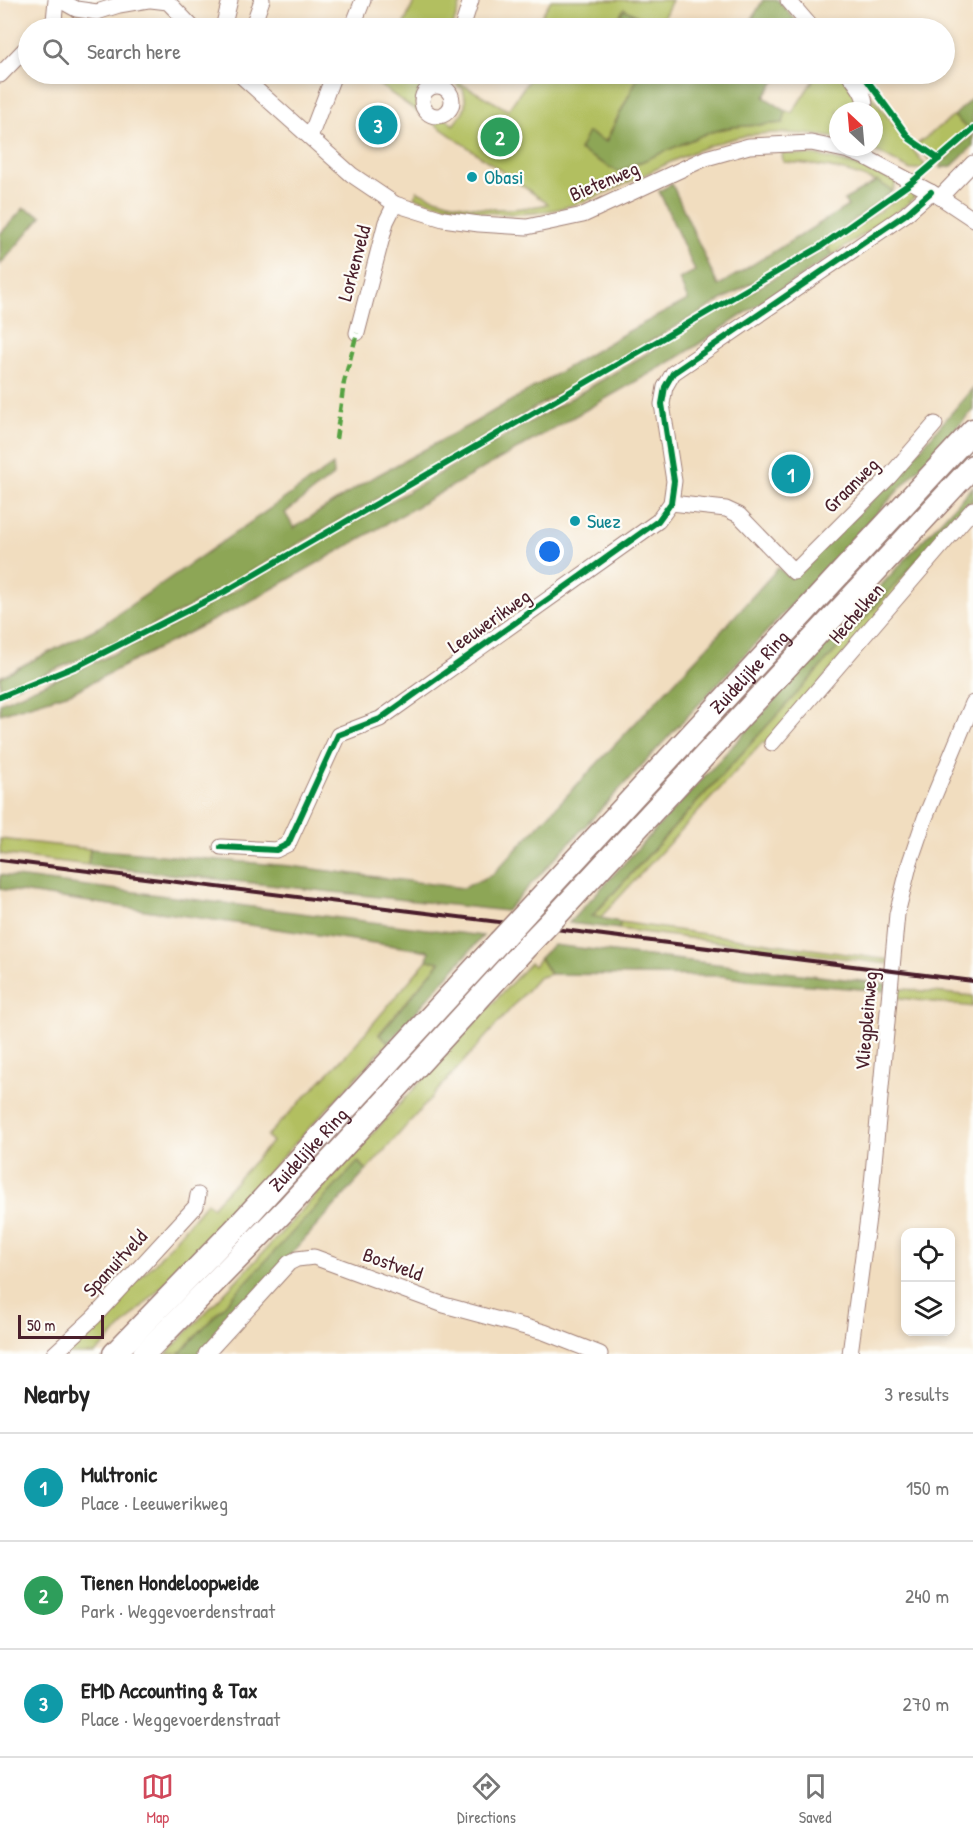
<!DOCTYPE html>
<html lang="en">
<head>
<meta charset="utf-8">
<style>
  :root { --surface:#fff; --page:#f6f6f6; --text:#222; --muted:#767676; --line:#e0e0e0; --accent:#d1495b }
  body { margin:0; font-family:"Patrick Hand",sans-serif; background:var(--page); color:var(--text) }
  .controls { position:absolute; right:18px; bottom:18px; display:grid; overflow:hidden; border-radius:12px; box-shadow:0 3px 9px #0003 }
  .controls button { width:54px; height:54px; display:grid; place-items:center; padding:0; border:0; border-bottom:2px solid var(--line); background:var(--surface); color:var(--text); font:30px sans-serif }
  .compass { position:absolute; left:829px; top:102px; width:54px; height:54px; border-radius:50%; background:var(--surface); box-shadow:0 3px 9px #0003; rotate:334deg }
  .scale { position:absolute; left:18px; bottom:15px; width:86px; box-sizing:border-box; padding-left:6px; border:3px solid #4a1f2b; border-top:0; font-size:16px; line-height:21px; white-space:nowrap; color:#4a1f2b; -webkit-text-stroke:4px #fdfcf7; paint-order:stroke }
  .you { position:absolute; left:550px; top:552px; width:21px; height:21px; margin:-15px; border:4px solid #fff; border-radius:50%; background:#1a73e8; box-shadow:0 0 0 9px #1a73e833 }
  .badge { display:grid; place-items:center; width:39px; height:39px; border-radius:50%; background:var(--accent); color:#fff; font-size:20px; font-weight:700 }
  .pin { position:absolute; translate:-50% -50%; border:3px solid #fff; box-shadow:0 2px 6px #0006 }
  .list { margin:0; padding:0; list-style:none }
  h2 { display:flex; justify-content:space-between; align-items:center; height:78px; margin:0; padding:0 24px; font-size:26px }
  h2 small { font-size:20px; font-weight:400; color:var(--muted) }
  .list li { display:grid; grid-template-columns:39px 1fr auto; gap:18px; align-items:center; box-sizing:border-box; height:108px; padding:0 24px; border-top:2px solid var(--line) }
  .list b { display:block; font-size:22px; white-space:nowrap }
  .list p { margin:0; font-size:20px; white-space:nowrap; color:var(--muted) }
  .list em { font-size:20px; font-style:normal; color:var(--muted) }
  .icon { flex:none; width:33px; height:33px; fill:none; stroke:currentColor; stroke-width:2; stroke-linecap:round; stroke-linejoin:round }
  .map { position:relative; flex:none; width:973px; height:1354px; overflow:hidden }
  .search { position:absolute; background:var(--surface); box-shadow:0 3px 9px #0003; left:18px; right:18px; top:18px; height:66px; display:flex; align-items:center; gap:15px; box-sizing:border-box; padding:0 21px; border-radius:33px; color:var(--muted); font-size:22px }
  .sheet { height:402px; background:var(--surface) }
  nav { display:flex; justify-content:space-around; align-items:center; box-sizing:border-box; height:84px; border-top:2px solid var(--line); background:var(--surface); font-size:16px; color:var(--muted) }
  nav a { display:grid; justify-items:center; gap:3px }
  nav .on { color:var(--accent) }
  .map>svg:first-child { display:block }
</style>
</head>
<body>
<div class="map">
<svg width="973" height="1354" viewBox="0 0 973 1354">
  <rect width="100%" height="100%" fill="#fdfcf7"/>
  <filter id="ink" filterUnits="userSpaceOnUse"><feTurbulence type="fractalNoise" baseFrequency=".0167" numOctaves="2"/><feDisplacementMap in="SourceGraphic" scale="12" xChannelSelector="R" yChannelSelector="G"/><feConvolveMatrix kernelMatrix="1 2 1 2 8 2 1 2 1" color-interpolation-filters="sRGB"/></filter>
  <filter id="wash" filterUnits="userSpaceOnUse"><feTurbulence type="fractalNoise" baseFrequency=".008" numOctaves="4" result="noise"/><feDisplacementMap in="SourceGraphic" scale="24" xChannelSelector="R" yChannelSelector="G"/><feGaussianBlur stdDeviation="1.35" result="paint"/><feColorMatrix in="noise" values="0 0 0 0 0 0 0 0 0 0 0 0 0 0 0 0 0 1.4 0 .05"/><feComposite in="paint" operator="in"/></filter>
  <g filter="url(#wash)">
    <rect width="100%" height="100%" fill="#f1ddbf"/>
    <!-- green -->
    <g fill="#b2bf61" stroke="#7e6f46" stroke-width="1.5">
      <path d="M 415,0 L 462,0 L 452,28 L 402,28 Z"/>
      <path d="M 551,0 L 672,0 L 659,27 L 624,9 L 616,22 L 627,28 L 534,28 Z"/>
      <path d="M 383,74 L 436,74 L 433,80 L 418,91 L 417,103 C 423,116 431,123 446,118 L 453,125 C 465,111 469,105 462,87 L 458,87 L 456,81 L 508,110 L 533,74 L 631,74 L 638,77 L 605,142 L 618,172 L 707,133 L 732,127 L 783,123 L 786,111 L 792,113 L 817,74 L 841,74 L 857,94 L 858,111 L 838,111 L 837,138 C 808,134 779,131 750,135 C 682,146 625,193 558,209 C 509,220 461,211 414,197 L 417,191 C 457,209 505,214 548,204 L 378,84 Z"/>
      <path d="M 869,93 L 925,165 L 923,168 L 911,170 L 868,147 L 874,147 L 874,111 L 869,111 Z"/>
      <path d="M 954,116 L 968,130 L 931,162 L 916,145 Z"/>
      <path d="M 782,153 L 820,156 L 854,164 L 896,182 L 893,191 C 861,172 821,164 783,162 Z"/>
      <path d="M 908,192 L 917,195 L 905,206 L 833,255 L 827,247 Z"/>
      <path d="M 973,498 L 973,506 L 766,744 L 763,742 L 599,919 L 592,917 L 810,679 Z"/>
      <path d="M 0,839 L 90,849 L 88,865 L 0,854 Z"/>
      <path d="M 620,922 L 889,960 L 888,964 L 619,929 Z"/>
      <path d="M 540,958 L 550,974 L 538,978 L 367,1170 L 359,1162 L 179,1354 L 166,1354 L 256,1260 L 530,963 L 534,966 Z"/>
      <path d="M 427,960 L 440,962 L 379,1034 L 389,1042 L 174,1274 L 95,1354 L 62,1354 L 155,1263 L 207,1202 L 212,1207 L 272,1142 L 267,1136 L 348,1053 Z"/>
      <path d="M 894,988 L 973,996 L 973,1007 L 893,997 Z"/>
    </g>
    <!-- forest -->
    <g fill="#8da657" stroke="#6c6241" stroke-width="1.5">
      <path d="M 763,0 L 778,0 L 802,28 L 747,28 Z"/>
      <path d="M 624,9 L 659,27 L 661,28 L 627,28 L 616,22 Z"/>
      <path d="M 631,74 L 780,74 L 764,97 L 786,111 L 783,123 L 732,127 L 707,133 L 618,172 L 579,150 L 588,132 L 606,142 L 638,77 Z"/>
      <path d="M 973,97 L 973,125 L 968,130 L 954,116 Z"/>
      <path d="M 973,133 L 973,146 L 952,166 L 941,168 L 941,163 Z"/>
      <path d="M 877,181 L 893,191 L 841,230 L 774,270 L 184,610 L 113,645 L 0,693 L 0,677 L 99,627 L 333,465 L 334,475 L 285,513 L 294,528 L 367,481 L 475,422 L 627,332 L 688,300 L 679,279 L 695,271 L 659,191 L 672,184 L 718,286 L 848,206 L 844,200 Z"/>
      <path d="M 24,208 L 42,216 L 0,265 L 0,234 Z"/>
      <path d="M 827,247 L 833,255 L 682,355 L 258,597 L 73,692 L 0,714 L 0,703 L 94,663 L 172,626 L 558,406 Z"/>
      <path d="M 973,388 L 973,410 L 506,911 L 88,865 L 90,849 L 290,866 L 463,888 L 492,875 L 708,646 L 778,568 L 791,578 L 896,477 Z"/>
      <path d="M 973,486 L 973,498 L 810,679 L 592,916 L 620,922 L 619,929 L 569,923 Z"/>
      <path d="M 0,875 L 483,936 L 389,1042 L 379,1035 L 440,962 L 427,960 L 429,951 L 0,889 Z"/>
      <path d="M 553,945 L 887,984 L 885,991 L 747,980 L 722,976 L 550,974 L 540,958 Z"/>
      <path d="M 358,1162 L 367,1170 L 201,1354 L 179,1354 Z"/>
    </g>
  </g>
  <g filter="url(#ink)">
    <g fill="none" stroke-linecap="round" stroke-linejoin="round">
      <defs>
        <g id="minor">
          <path d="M 60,0 L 76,9 L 97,12 L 119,5 L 148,0"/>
          <path d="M 151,0 L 168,2 L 193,28"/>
          <path d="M 788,0 L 812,28"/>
          <path d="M 46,28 L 54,21 L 56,0"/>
          <path d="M 223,28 L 230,0"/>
          <path d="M 252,28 L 262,0"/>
          <path d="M 352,28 L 363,0"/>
          <path d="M 462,28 L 471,0"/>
          <path d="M 239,74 L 352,175 L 395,204 L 443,219 L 479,224 L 527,227 L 583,215 L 706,158 L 749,146 L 811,143 L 849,151 L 867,158 L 940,197 L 973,219"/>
          <path d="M 849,74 C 857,85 868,96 864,111"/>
          <path d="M 0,75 L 28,46"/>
          <circle cx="437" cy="101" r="15"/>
          <path d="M 310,137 L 334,74"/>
          <path d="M 940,197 L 973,163"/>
          <path d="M 357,333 L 386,222 L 395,204"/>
          <path d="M 671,503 L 726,509 L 739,515 L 794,572 L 889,477 L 935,424"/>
          <path d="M 772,743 L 973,509"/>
          <path d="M 221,847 L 276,850 L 288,844 L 338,735 L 380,719 L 658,521 L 671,503 L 674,481 L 662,404 L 665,387 L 673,373 L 906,214 L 931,192"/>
          <path d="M 54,1354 L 94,1317 L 196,1206 L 198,1195"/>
          <path d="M 206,1354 L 289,1263 L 297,1259 L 314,1257 L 444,1305 L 544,1332 L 600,1354"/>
          <path d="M 850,1354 L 871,1195 L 897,914 L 910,862 L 925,818 L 973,703"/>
        </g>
        <g id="highway">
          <path id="s1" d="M 525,914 L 973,430"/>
          <path d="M 555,917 L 973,466"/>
          <path id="s2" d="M 114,1354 L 237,1227 L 499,942"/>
          <path d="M 144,1354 L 288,1207 L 528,945"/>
        </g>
      </defs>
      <!-- minor casing -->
      <use href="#minor" stroke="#9e7e75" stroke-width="17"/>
      <!-- highway casing -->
      <use href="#highway" stroke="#9e7e75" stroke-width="25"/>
      <!-- minor -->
      <use href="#minor" stroke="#fff" stroke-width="15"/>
      <!-- highway -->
      <use href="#highway" stroke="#fff" stroke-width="22"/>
      <!-- rail -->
      <path stroke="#4a1f2b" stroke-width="4" d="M 0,860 L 973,981"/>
      <defs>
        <g id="highway-bridge">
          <path d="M 499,942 L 525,914"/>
          <path d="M 528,945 L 555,917"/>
        </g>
      </defs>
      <!-- highway-bridge casing -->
      <use href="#highway-bridge" stroke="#9e7e75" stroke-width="25" stroke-linecap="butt"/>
      <!-- highway-bridge -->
      <use href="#highway-bridge" stroke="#fff" stroke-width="22"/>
      <!-- quiet -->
      <path stroke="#56a243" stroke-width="4.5" stroke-dasharray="9 4.5" stroke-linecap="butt" d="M 336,439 L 344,382 L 357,333"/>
      <defs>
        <g id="cycleway">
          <path d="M 865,74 L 867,80 L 910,139 L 939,159"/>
          <path d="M 0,697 L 79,665 L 226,591 L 820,247 L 912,182 L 973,129"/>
          <path d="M 221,847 L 276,850 L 288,844 L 338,735 L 380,719 L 658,521 L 671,503 L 674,481 L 662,404 L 665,387 L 673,373 L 906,214 L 931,192"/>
        </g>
      </defs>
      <!-- cycleway casing -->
      <use href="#cycleway" stroke="#fdfcf7" stroke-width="10"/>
      <!-- cycleway -->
      <use href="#cycleway" stroke="#00873e" stroke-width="6"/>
    </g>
  </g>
  <!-- markers -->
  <g fill="#0f9aa8" stroke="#fdfcf7" stroke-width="2">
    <circle cx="472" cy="177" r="6"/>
    <circle cx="575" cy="521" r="6"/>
  </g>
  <g text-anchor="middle" stroke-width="4.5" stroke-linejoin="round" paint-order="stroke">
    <!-- culture labels -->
    <g font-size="20" fill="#0d838f" stroke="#fdfcf7" text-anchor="start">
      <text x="484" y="184">Obasi</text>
      <text x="587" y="528">Suez</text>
    </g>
    <!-- street labels -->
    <g font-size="20" fill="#4a1f2b" stroke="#fdfcf7">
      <text transform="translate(604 181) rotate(-23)" y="7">Bietenweg</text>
      <text transform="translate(354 263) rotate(-75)" y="7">Lorkenveld</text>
      <text transform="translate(851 485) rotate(-45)" y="7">Graanweg</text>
      <text transform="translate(856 613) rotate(-49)" y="7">Hechelken</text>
      <text transform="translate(489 621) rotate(-35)" y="7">Leeuwerikweg</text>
      <text dy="7" stroke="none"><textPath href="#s1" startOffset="330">Zuidelijke Ring</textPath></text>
      <text transform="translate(866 1021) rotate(-85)" y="7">Vliegpleinweg</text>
      <text dy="7" stroke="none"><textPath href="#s2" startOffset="282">Zuidelijke Ring</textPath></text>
      <text transform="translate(115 1263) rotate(-47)" y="7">Spanuitveld</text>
      <text transform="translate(393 1264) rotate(20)" y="7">Bostveld</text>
    </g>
  </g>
</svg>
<div class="controls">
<button><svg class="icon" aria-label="locate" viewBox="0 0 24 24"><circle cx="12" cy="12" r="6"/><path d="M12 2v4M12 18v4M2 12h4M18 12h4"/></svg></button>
<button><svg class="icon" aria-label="layers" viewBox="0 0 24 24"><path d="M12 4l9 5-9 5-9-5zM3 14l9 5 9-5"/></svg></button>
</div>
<svg class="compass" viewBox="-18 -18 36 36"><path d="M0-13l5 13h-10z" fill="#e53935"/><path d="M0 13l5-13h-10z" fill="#767676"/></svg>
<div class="scale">50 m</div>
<div class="you"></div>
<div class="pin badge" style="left:791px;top:474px;background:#0f9aa8">1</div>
<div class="pin badge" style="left:500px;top:137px;background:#2e9e5b">2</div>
<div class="pin badge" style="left:378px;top:125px;background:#0f9aa8">3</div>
<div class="search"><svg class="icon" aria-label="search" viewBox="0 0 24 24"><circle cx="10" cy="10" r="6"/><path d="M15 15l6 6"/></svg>Search here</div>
</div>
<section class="sheet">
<h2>Nearby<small>3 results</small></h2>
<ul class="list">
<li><span class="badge" style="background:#0f9aa8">1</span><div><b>Multronic</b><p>Place · Leeuwerikweg</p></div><em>150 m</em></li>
<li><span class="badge" style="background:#2e9e5b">2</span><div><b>Tienen Hondeloopweide</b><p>Park · Weggevoerdenstraat</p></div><em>240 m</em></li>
<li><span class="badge" style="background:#0f9aa8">3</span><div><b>EMD Accounting &amp; Tax</b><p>Place · Weggevoerdenstraat</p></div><em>270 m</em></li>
</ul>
</section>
<nav>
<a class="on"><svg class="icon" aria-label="map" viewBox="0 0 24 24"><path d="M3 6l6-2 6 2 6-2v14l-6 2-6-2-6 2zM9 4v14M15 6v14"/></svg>Map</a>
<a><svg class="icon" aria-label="directions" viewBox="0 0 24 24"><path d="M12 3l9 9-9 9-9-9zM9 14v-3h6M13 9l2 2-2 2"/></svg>Directions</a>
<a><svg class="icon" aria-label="saved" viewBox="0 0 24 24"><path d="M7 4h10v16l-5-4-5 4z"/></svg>Saved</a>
</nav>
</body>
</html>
